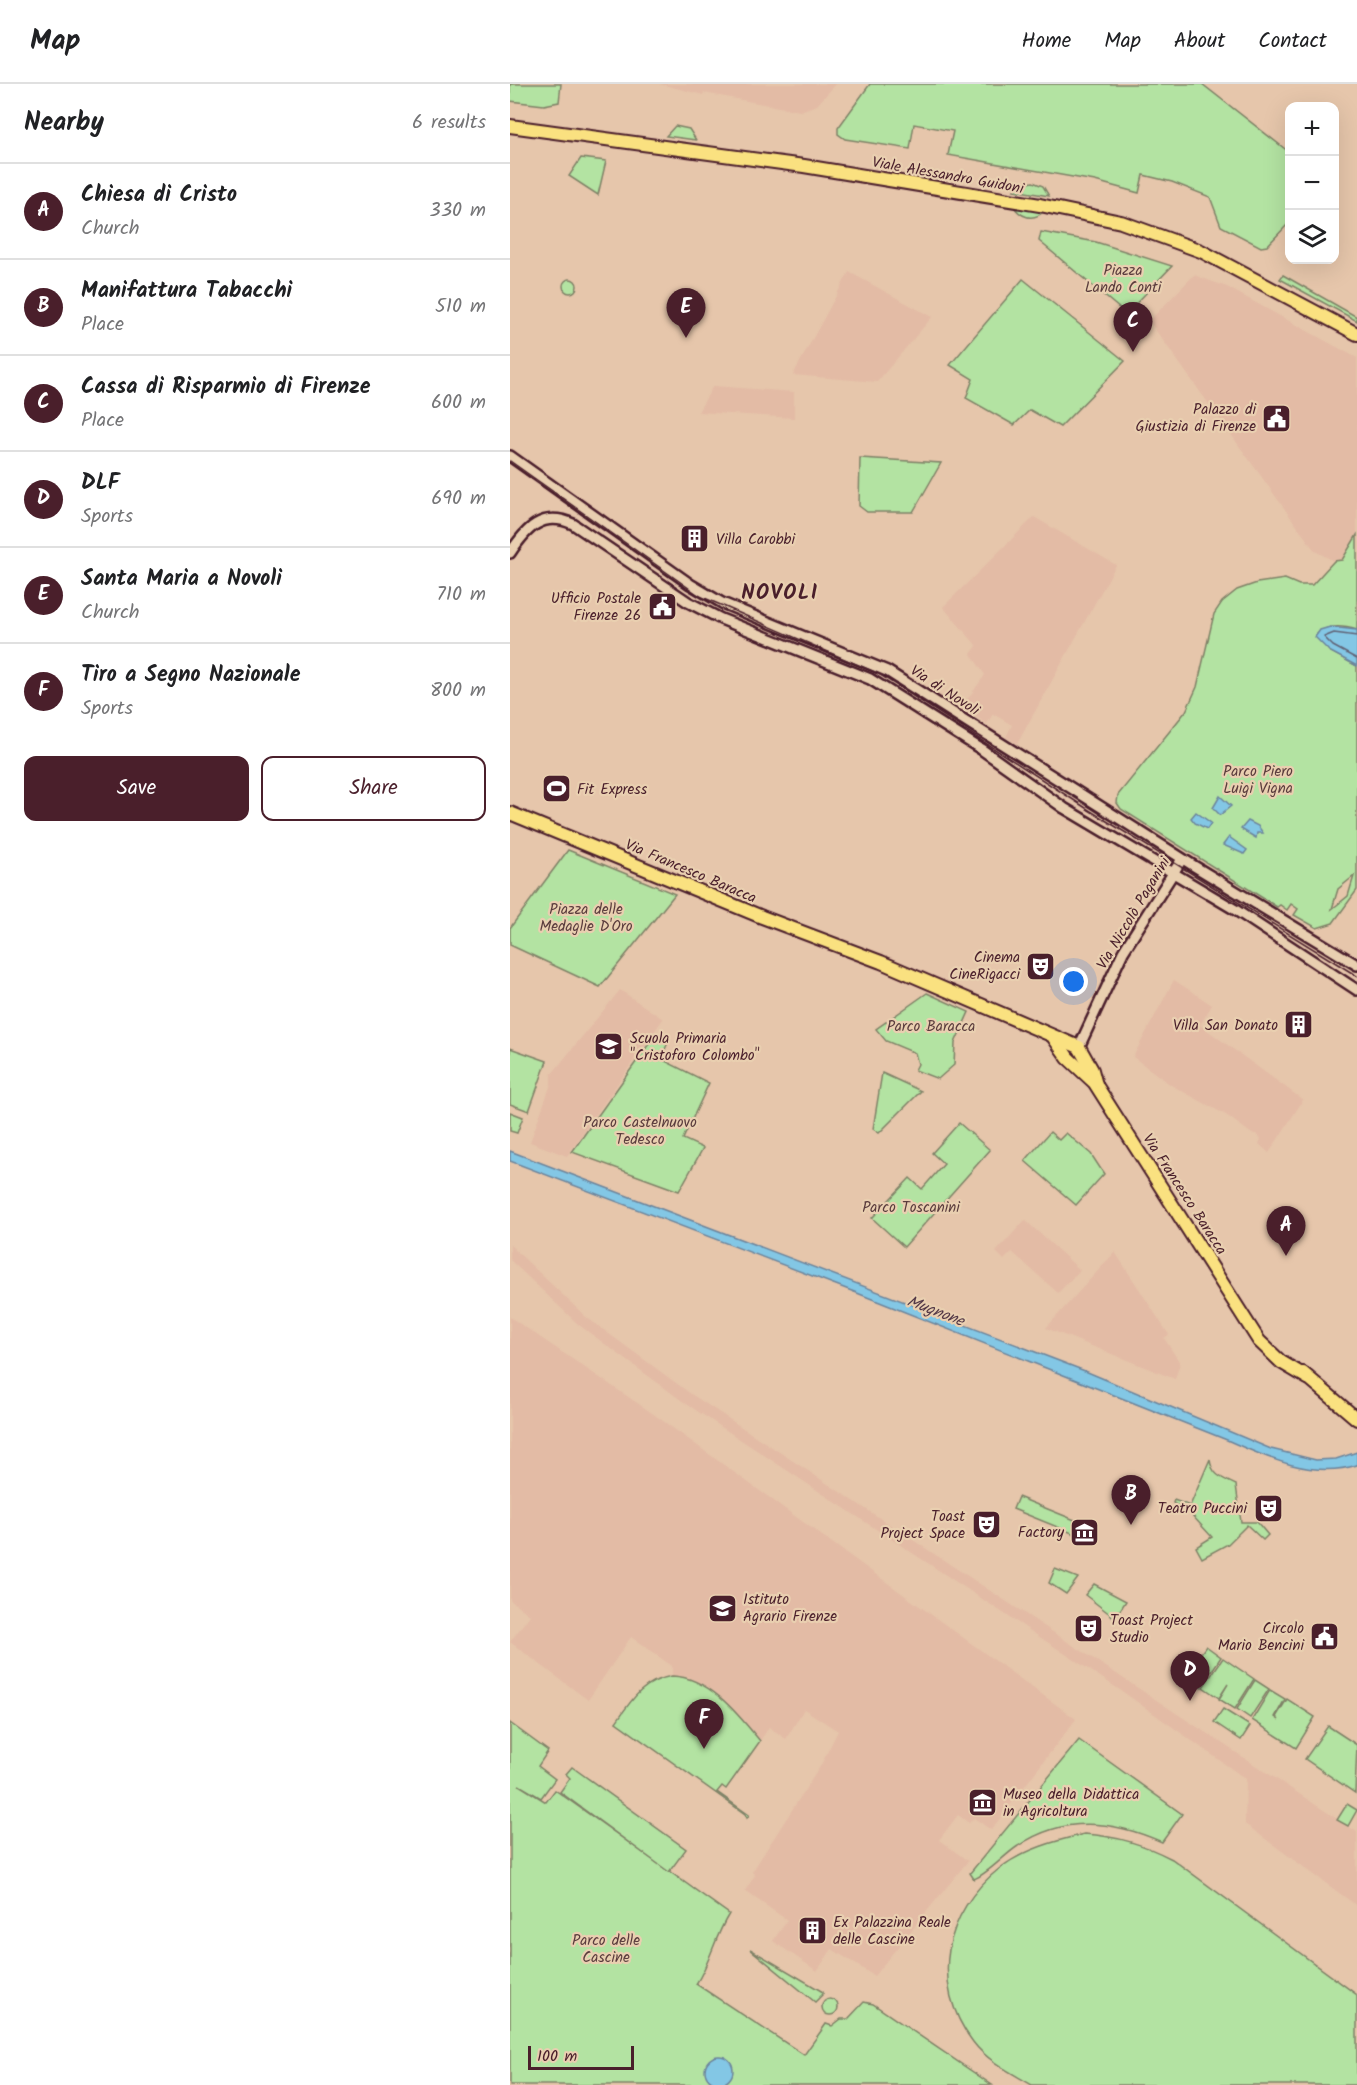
<!DOCTYPE html>
<html lang="en">
<head>
<meta charset="utf-8">
<style>
  :root { --surface:#fff; --page:#f2f2f2; --text:#202124; --muted:#757577; --line:#e0e0e0; --accent:#4a1f2b }
  body { margin:0; font-family:Kalam,sans-serif; background:var(--page); color:var(--text) }
  .controls { position:absolute; right:18px; top:18px; display:grid; overflow:hidden; border-radius:12px; box-shadow:0 6px 24px #0002 }
  .controls button { width:54px; height:54px; display:grid; place-items:center; padding:0; border:0; border-bottom:2px solid var(--line); background:var(--surface); color:var(--text); font:30px sans-serif }
  .scale { position:absolute; left:18px; bottom:15px; width:106px; box-sizing:border-box; padding-left:6px; border:3px solid #4a1f2b; border-top:0; font-size:16px; line-height:21px; white-space:nowrap; color:#4a1f2b; -webkit-text-stroke:4px #e9cfb0; paint-order:stroke }
  .you { position:absolute; left:564px; top:898px; width:21px; height:21px; margin:-15px; border:4px solid #fff; border-radius:50%; background:#1a73e8; box-shadow:0 0 0 9px #1a73e833 }
  .badge { display:grid; place-items:center; width:39px; height:39px; border-radius:50%; background:var(--accent); color:#fff; font-size:20px; font-weight:700 }
  .pin { position:absolute; translate:-50% -50px; filter:drop-shadow(0 2px 3px #0008) }
  .pin::after { content:''; position:absolute; top:32px; width:21px; height:18px; background:inherit; clip-path:polygon(0 0,100% 0,50% 100%) }
  .list { margin:0; padding:0; list-style:none }
  h2 { display:flex; justify-content:space-between; align-items:center; height:78px; margin:0; padding:0 24px; font-size:26px }
  h2 small { font-size:20px; font-weight:400; color:var(--muted) }
  .list li { display:grid; grid-template-columns:39px 1fr auto; gap:18px; align-items:center; box-sizing:border-box; height:96px; padding:0 24px; border-top:2px solid var(--line) }
  .list b { display:block; font-size:22px; white-space:nowrap }
  .list p { margin:0; font-size:20px; white-space:nowrap; color:var(--muted) }
  .list em { font-size:20px; font-style:normal; color:var(--muted) }
  .actions { display:flex; gap:12px; padding:18px 24px }
  .actions a { flex:1; padding:14px 0; border:2px solid var(--accent); border-radius:12px; text-align:center; font-size:21px; color:var(--accent) }
  .actions .main { background:var(--accent); color:#fff }
  .icon { flex:none; width:33px; height:33px; fill:none; stroke:currentColor; stroke-width:2; stroke-linecap:round; stroke-linejoin:round }
  .map { position:relative; flex:none; width:847px; height:2001px; overflow:hidden }
  header { display:flex; align-items:center; gap:36px; box-sizing:border-box; height:84px; padding:0 30px; background:var(--surface); border-bottom:2px solid var(--line) }
  header strong { font-size:28px }
  nav { display:flex; gap:33px; margin-inline-start:auto; font-size:21px }
  main { display:flex }
  aside { flex:1; background:var(--surface) }
  .map>svg:first-child { display:block }
</style>
</head>
<body>
<header>
<strong>Map</strong>
<nav><a>Home</a><a>Map</a><a>About</a><a>Contact</a></nav>
</header>
<main>
<aside>
<h2>Nearby<small>6 results</small></h2>
<ul class="list">
<li><span class="badge">A</span><div><b>Chiesa di Cristo</b><p>Church</p></div><em>330 m</em></li>
<li><span class="badge">B</span><div><b>Manifattura Tabacchi</b><p>Place</p></div><em>510 m</em></li>
<li><span class="badge">C</span><div><b>Cassa di Risparmio di Firenze</b><p>Place</p></div><em>600 m</em></li>
<li><span class="badge">D</span><div><b>DLF</b><p>Sports</p></div><em>690 m</em></li>
<li><span class="badge">E</span><div><b>Santa Maria a Novoli</b><p>Church</p></div><em>710 m</em></li>
<li><span class="badge">F</span><div><b>Tiro a Segno Nazionale</b><p>Sports</p></div><em>800 m</em></li>
</ul>
<div class="actions"><a class="main">Save</a><a>Share</a></div>
</aside>
<div class="map">
<svg width="847" height="2001" viewBox="0 0 847 2001">
  <rect width="100%" height="100%" fill="#e6c6ab"/>
  <filter id="ink" filterUnits="userSpaceOnUse"><feTurbulence type="fractalNoise" baseFrequency=".0167" numOctaves="2"/><feDisplacementMap in="SourceGraphic" scale="12" xChannelSelector="R" yChannelSelector="G"/><feConvolveMatrix kernelMatrix="1 2 1 2 8 2 1 2 1" color-interpolation-filters="sRGB"/></filter>
  <g filter="url(#ink)">
    <!-- built -->
    <g fill="#e3bba5">
      <path d="M 150,0 L 326,0 L 307,21 L 290,27 L 194,9 L 193,11 Z"/>
      <path d="M 339,188 L 422,233 L 367,298 L 283,291 Z"/>
      <path d="M 684,191 L 717,203 L 847,274 L 847,473 L 824,477 L 805,467 L 639,237 Z"/>
      <path d="M 203,302 L 284,308 L 284,334 L 188,328 Z"/>
      <path d="M 524,433 L 606,481 L 507,660 L 496,653 L 502,641 L 483,630 L 477,640 L 451,624 L 475,591 L 461,570 L 467,562 L 433,523 Z"/>
      <path d="M 664,896 L 702,921 L 690,941 L 793,1016 L 759,1069 L 749,1060 L 751,1055 L 746,1050 L 742,1050 L 716,1031 L 661,1001 L 623,973 Z"/>
      <path d="M 110,906 L 153,935 L 57,1072 L 20,1058 L 41,1000 L 41,991 Z"/>
      <path d="M 515,1136 L 570,1186 L 548,1209 L 502,1168 L 494,1176 L 486,1168 Z"/>
      <path d="M 0,1161 L 76,1233 L 181,1310 L 847,1748 L 847,1822 L 735,1740 L 736,1695 L 616,1610 L 175,1319 L 69,1241 L 0,1176 Z"/>
      <path d="M 605,1168 L 659,1251 L 654,1254 L 670,1279 L 665,1295 L 536,1244 Z"/>
      <path d="M 0,1233 L 142,1329 L 566,1635 L 481,1746 L 464,1734 L 459,1739 L 448,1731 L 429,1756 L 458,1777 L 364,1892 L 322,1865 L 307,1887 L 263,1857 L 277,1836 L 235,1807 L 245,1791 L 242,1788 L 311,1681 L 328,1647 L 294,1625 L 276,1655 L 259,1643 L 250,1657 L 235,1638 L 178,1593 L 162,1592 L 162,1582 L 121,1553 L 78,1616 L 0,1558 L 20,1531 L 0,1516 Z"/>
    </g>
    <!-- green -->
    <g fill="#b3e3a2" stroke="#7e8166" stroke-width="1.5" fill-rule="evenodd">
      <path d="M 0,0 L 51,0 L 49,18 L 34,21 L 0,17 Z"/>
      <path d="M 360,0 L 692,0 L 779,68 L 779,139 L 757,162 L 751,163 L 711,142 L 700,113 L 662,98 L 633,91 L 629,109 L 585,97 L 438,71 L 443,47 L 404,40 L 400,65 L 335,55 L 328,50 L 328,44 Z"/>
      <path d="M 165,42 L 179,45 L 186,56 L 156,52 Z"/>
      <path d="M 71,74 L 96,77 L 88,111 L 59,92 Z"/>
      <path d="M 523,98 L 533,102 L 539,112 L 504,106 L 511,100 Z"/>
      <path d="M 502,120 L 535,126 C 523,139 510,133 502,120 Z"/>
      <path d="M 531,148 L 586,158 L 662,182 L 616,230 L 529,157 Z"/>
      <path d="M 773,191 L 847,233 L 847,237 L 770,195 Z"/>
      <circle cx="60" cy="202" r="7"/>
      <path d="M 513,195 L 615,277 L 550,343 L 520,326 L 504,341 L 456,314 L 463,295 L 440,281 Z"/>
      <path d="M 350,374 L 431,379 L 403,428 L 357,428 L 349,422 Z"/>
      <path d="M 847,451 L 847,546 C 834,542 818,540 807,550 L 819,567 L 847,582 L 847,806 L 823,839 L 807,844 L 784,831 L 788,825 L 781,820 L 777,826 L 770,821 L 767,823 L 611,725 L 607,719 L 608,711 L 676,627 L 687,603 L 704,530 L 712,518 L 727,506 L 747,499 L 775,495 L 789,501 L 802,501 L 824,477 L 832,476 ZM 844,792 L 838,812 L 822,825 L 828,805 Z"/>
      <path d="M 58,766 L 165,810 L 90,903 L 0,861 L 0,844 Z"/>
      <path d="M 417,909 L 459,928 L 445,959 L 444,981 L 428,995 L 405,986 L 408,980 L 405,969 L 376,957 L 366,945 Z"/>
      <path d="M 146,950 L 159,956 L 151,975 L 199,999 L 173,1055 L 193,1064 L 169,1107 L 62,1068 Z"/>
      <path d="M 0,964 L 37,977 L 19,1027 L 0,1020 Z"/>
      <path d="M 372,989 L 411,1007 L 369,1049 L 363,1045 Z"/>
      <path d="M 0,1028 L 13,1033 L 7,1049 L 0,1047 Z"/>
      <path d="M 449,1039 L 480,1066 L 394,1163 L 362,1134 L 400,1094 L 412,1105 L 434,1080 L 422,1069 Z"/>
      <path d="M 540,1048 L 549,1056 L 556,1049 L 581,1070 L 594,1090 L 566,1121 L 515,1077 Z"/>
      <path d="M 700,1375 C 701,1390 711,1394 726,1401 L 731,1438 L 747,1438 L 758,1451 L 753,1456 L 737,1441 L 718,1460 L 692,1474 L 686,1463 L 702,1453 L 680,1429 L 663,1419 L 664,1416 L 680,1422 Z"/>
      <path d="M 508,1413 L 582,1443 L 577,1455 L 503,1425 Z"/>
      <path d="M 545,1485 L 568,1494 L 556,1510 L 539,1499 Z"/>
      <path d="M 584,1500 L 616,1517 L 605,1534 L 575,1511 Z"/>
      <path d="M 696,1562 L 711,1573 L 691,1603 L 675,1592 Z"/>
      <path d="M 713,1574 L 744,1595 L 725,1625 L 709,1615 L 718,1600 L 709,1614 L 693,1603 Z"/>
      <path d="M 162,1592 C 199,1593 228,1630 250,1657 L 216,1705 L 212,1702 L 207,1708 L 239,1731 L 237,1734 L 235,1730 L 106,1638 C 122,1615 133,1597 162,1592 Z"/>
      <path d="M 745,1596 L 759,1605 L 740,1634 L 727,1625 Z"/>
      <path d="M 760,1606 L 775,1615 L 765,1633 L 769,1636 L 766,1633 L 777,1615 L 805,1633 L 786,1664 L 742,1636 Z"/>
      <path d="M 713,1625 L 740,1642 L 731,1656 L 704,1638 Z"/>
      <path d="M 0,1639 L 38,1667 L 28,1682 L 45,1695 L 31,1714 L 9,1701 L 36,1718 L 45,1706 L 219,1830 C 204,1854 201,1877 186,1900 L 294,1971 L 316,1940 L 322,1942 L 331,1935 L 338,1935 L 354,1918 L 363,1920 L 482,2001 L 0,2001 Z"/>
      <path d="M 818,1642 L 847,1661 L 845,1709 L 795,1675 Z"/>
      <path d="M 569,1656 L 672,1730 L 652,1758 C 605,1737 554,1730 508,1762 C 494,1771 479,1789 464,1795 L 460,1789 Z"/>
      <path d="M 62,1683 L 176,1765 L 159,1788 L 50,1708 L 60,1694 L 56,1690 Z"/>
      <path d="M 837,1720 L 847,1726 L 838,1742 L 827,1736 Z"/>
      <path d="M 574,1750 C 607,1752 633,1760 662,1775 L 847,1911 L 847,2001 L 522,2001 C 502,1989 477,1977 463,1958 C 419,1900 434,1828 490,1784 C 515,1765 545,1757 574,1750 Z"/>
      <path d="M 240,1865 L 313,1908 L 313,1910 L 305,1918 Z"/>
      <circle cx="320" cy="1923" r="8"/>
    </g>
    <!-- water -->
    <g fill="#83c7e5" stroke="#6c849b" stroke-width="1.5">
      <path d="M 820,543 L 847,546 L 847,582 L 819,567 L 805,553 L 810,546 Z"/>
      <path d="M 710,712 L 721,722 L 710,731 L 703,724 Z"/>
      <path d="M 686,728 L 701,739 L 697,745 L 685,739 L 681,734 Z"/>
      <path d="M 738,737 L 748,742 L 753,749 L 747,749 L 746,754 L 731,745 Z"/>
      <path d="M 719,753 L 737,766 L 734,770 L 713,761 Z"/>
      <path d="M 0,1067 L 575,1287 L 761,1365 L 806,1376 L 826,1375 L 847,1368 L 847,1381 C 803,1395 757,1374 717,1356 L 347,1209 L 0,1077 Z"/>
      <circle cx="209" cy="1986" r="14"/>
    </g>
    <g fill="none" stroke-linecap="round" stroke-linejoin="round">
      <!-- shore -->
      <path stroke="#616275" stroke-width="1.5" d="M 847,552 L 824,549 L 814,553 L 823,562 L 847,575"/>
      <defs>
        <g id="minor">
          <path d="M 0,372 L 180,500 L 212,519 L 377,587 L 684,782 L 847,881"/>
          <path d="M 0,469 C 16,445 32,426 63,440 L 178,518 L 211,535 L 360,595 L 471,665 L 554,724 L 724,825 L 847,906"/>
          <path d="M 569,963 L 613,868 L 672,775"/>
        </g>
        <g id="major">
          <path d="M 0,42 L 294,82 L 530,121 L 611,138 L 691,167 L 847,250"/>
          <path d="M 0,729 L 252,833 L 371,878 L 569,963 L 582,986 L 586,1001 L 749,1257 L 771,1278 L 798,1294"/>
          <path d="M 544,954 L 558,974 L 586,1000"/>
          <path d="M 793,1289 L 847,1335"/>
        </g>
      </defs>
      <!-- minor casing -->
      <use href="#minor" stroke="#4a1f2b" stroke-width="14"/>
      <!-- major casing -->
      <use href="#major" stroke="#4a1f2b" stroke-width="16"/>
      <!-- minor -->
      <use href="#minor" stroke="#e9cfb0" stroke-width="9"/>
      <!-- major -->
      <use href="#major" stroke="#fae180" stroke-width="12"/>
      <!-- tram -->
      <path stroke="#4a1f2b" stroke-width="1.5" d="M 0,377 L 190,512 L 369,590 L 579,726 L 847,892"/>
    </g>
  </g>
  <!-- icons -->
  <defs>
    <symbol id="civic-square" viewBox="-11 -11 22 22"><rect x="-9" y="-9" width="18" height="18" rx="4" fill="#4a1f2b" stroke="#e9cfb0"/><path d="M-.6-6.5H3V-4.5H.6V-3L4-1V1h2V6H-6V1h2V-1L-.6-3ZM-1.2 2.5V6h2.4V2.5Z" fill="#fff"/></symbol>
    <symbol id="building-square" viewBox="-11 -11 22 22"><rect x="-9" y="-9" width="18" height="18" rx="4" fill="#4a1f2b" stroke="#e9cfb0"/><path d="M-4-6H4V6H1V3H-1V6H-4ZM-2.5-4.3h1.7v1.8h-1.7ZM.8-4.3h1.7v1.8H.8ZM-2.5-1h1.7V.8h-1.7ZM.8-1h1.7V.8H.8Z" fill="#fff"/></symbol>
    <symbol id="stadium-square" viewBox="-11 -11 22 22"><rect x="-9" y="-9" width="18" height="18" rx="4" fill="#4a1f2b" stroke="#e9cfb0"/><path d="M0-5a6.5 5 0 1 0 0 10a6.5 5 0 1 0 0-10ZM-3.5-1.8h7v3.6h-7Z" fill="#fff"/></symbol>
    <symbol id="theatre-square" viewBox="-11 -11 22 22"><rect x="-9" y="-9" width="18" height="18" rx="4" fill="#4a1f2b" stroke="#e9cfb0"/><path d="M-5-5.5Q0-4 5-5.5V0Q5 5 0 6Q-5 5-5 0ZM-3.3-2.5H-1v1.5H-3.3ZM1-2.5H3.3v1.5H1ZM-2.8 1Q0 5.5 2.8 1Z" fill="#fff"/></symbol>
    <symbol id="school-square" viewBox="-11 -11 22 22"><rect x="-9" y="-9" width="18" height="18" rx="4" fill="#4a1f2b" stroke="#e9cfb0"/><path d="M0-5L7-2L0 1L-7-2ZM-4 1L0 2.5L4 1V4Q0 6-4 4Z" fill="#fff"/></symbol>
    <symbol id="museum-square" viewBox="-11 -11 22 22"><rect x="-9" y="-9" width="18" height="18" rx="4" fill="#4a1f2b" stroke="#e9cfb0"/><path d="M0-6L6-3V-2H-6V-3ZM-5-1h2V3h-2ZM-1-1h2V3h-2ZM3-1h2V3H3ZM-6 4H6V6H-6Z" fill="#fff"/></symbol>
  </defs>
  <g fill-rule="evenodd">
    <use href="#civic-square" x="750" y="318" width="33" height="33"/>
    <use href="#building-square" x="168" y="438" width="33" height="33"/>
    <use href="#civic-square" x="136" y="506" width="33" height="33"/>
    <use href="#stadium-square" x="30" y="688" width="33" height="33"/>
    <use href="#theatre-square" x="514" y="866" width="33" height="33"/>
    <use href="#building-square" x="772" y="924" width="33" height="33"/>
    <use href="#school-square" x="82" y="946" width="33" height="33"/>
    <use href="#theatre-square" x="742" y="1408" width="33" height="33"/>
    <use href="#theatre-square" x="460" y="1424" width="33" height="33"/>
    <use href="#museum-square" x="558" y="1432" width="33" height="33"/>
    <use href="#school-square" x="196" y="1508" width="33" height="33"/>
    <use href="#theatre-square" x="562" y="1528" width="33" height="33"/>
    <use href="#civic-square" x="798" y="1536" width="33" height="33"/>
    <use href="#museum-square" x="456" y="1702" width="33" height="33"/>
    <use href="#building-square" x="286" y="1830" width="33" height="33"/>
  </g>
  <g text-anchor="middle" stroke-width="4.5" stroke-linejoin="round" paint-order="stroke">
    <!-- street labels -->
    <g font-size="15" fill="#4a1f2b" stroke="#e9cfb0">
      <text transform="translate(438 91) rotate(10)" y="5">Viale Alessandro Guidoni</text>
      <text transform="translate(435 606) rotate(33)" y="5">Via di Novoli</text>
      <text transform="translate(181 787) rotate(23)" y="5">Via Francesco Baracca</text>
      <text transform="translate(623 829) rotate(-59)" y="5">Via Niccolò Paganini</text>
      <text transform="translate(675 1110) rotate(57)" y="5">Via Francesco Baracca</text>
    </g>
    <!-- park labels -->
    <g font-size="15" fill="#5a3c3d" stroke="#e9cfb0">
      <text x="613" y="191">Piazza<tspan x="613" dy="17">Lando Conti</tspan></text>
      <text x="748" y="692">Parco Piero<tspan x="748" dy="17">Luigi Vigna</tspan></text>
      <text x="76" y="830">Piazza delle<tspan x="76" dy="17">Medaglie D'Oro</tspan></text>
      <text x="421" y="947">Parco Baracca</text>
      <text x="130" y="1043">Parco Castelnuovo<tspan x="130" dy="17">Tedesco</tspan></text>
      <text x="401" y="1128">Parco Toscanini</text>
      <text x="96" y="1861">Parco delle<tspan x="96" dy="17">Cascine</tspan></text>
    </g>
    <!-- poi labels -->
    <g font-size="15" fill="#4a1f2b" stroke="#e9cfb0" text-anchor="end">
      <text x="746" y="330">Palazzo di<tspan x="746" dy="17">Giustizia di Firenze</tspan></text>
      <text x="206" y="460" text-anchor="start">Villa Carobbi</text>
      <text x="131" y="519">Ufficio Postale<tspan x="131" dy="17">Firenze 26</tspan></text>
      <text x="67" y="710" text-anchor="start">Fit Express</text>
      <text x="510" y="878">Cinema<tspan x="510" dy="17">CineRigacci</tspan></text>
      <text x="768" y="946">Villa San Donato</text>
      <text x="120" y="959" text-anchor="start">Scuola Primaria<tspan x="120" dy="17">"Cristoforo Colombo"</tspan></text>
      <text x="737" y="1429">Teatro Puccini</text>
      <text x="455" y="1437">Toast<tspan x="455" dy="17">Project Space</tspan></text>
      <text x="554" y="1453">Factory</text>
      <text x="233" y="1520" text-anchor="start">Istituto<tspan x="233" dy="17">Agrario Firenze</tspan></text>
      <text x="600" y="1541" text-anchor="start">Toast Project<tspan x="600" dy="17">Studio</tspan></text>
      <text x="794" y="1549">Circolo<tspan x="794" dy="17">Mario Bencini</tspan></text>
      <text x="493" y="1715" text-anchor="start">Museo della Didattica<tspan x="493" dy="17">in Agricoltura</tspan></text>
      <text x="323" y="1843" text-anchor="start">Ex Palazzina Reale<tspan x="323" dy="17">delle Cascine</tspan></text>
    </g>
    <!-- water labels -->
    <g font-size="16" font-style="italic" fill="#533847" stroke="#e9cfb0">
      <text transform="translate(426 1226) rotate(21)" y="6">Mugnone</text>
    </g>
    <!-- district labels -->
    <g font-size="21" font-weight="bold" letter-spacing="1.5" fill="#4a1f2b" stroke="#e9cfb0">
      <text x="270" y="515">NOVOLI</text>
    </g>
  </g>
</svg>
<div class="controls">
<button>+</button>
<button>−</button>
<button><svg class="icon" aria-label="layers" viewBox="0 0 24 24"><path d="M12 4l9 5-9 5-9-5zM3 14l9 5 9-5"/></svg></button>
</div>
<div class="scale">100 m</div>
<div class="you"></div>
<div class="pin badge" style="left:776px;top:1172px">A</div>
<div class="pin badge" style="left:621px;top:1441px">B</div>
<div class="pin badge" style="left:623px;top:268px">C</div>
<div class="pin badge" style="left:680px;top:1617px">D</div>
<div class="pin badge" style="left:176px;top:254px">E</div>
<div class="pin badge" style="left:194px;top:1665px">F</div>
</div>
</main>
</body>
</html>
